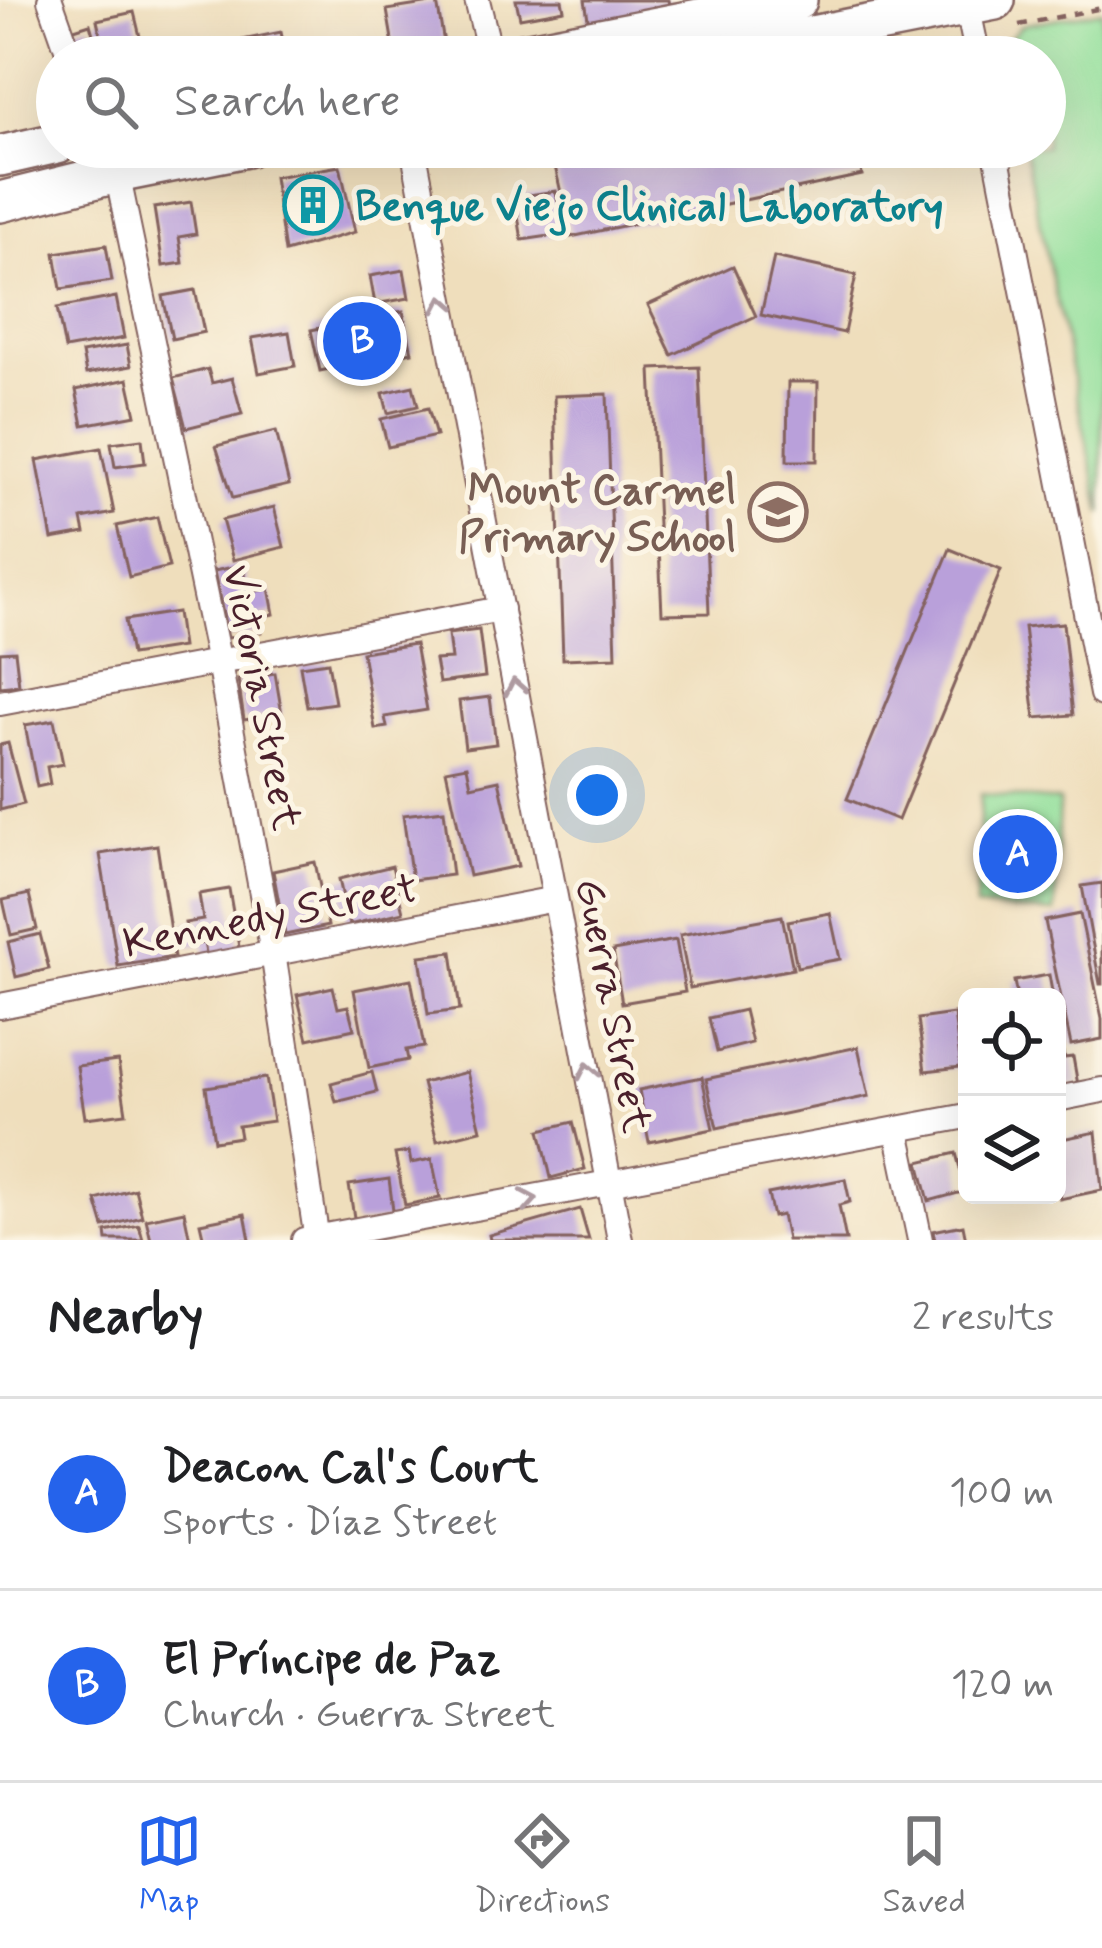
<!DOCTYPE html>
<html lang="en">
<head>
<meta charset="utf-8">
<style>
  :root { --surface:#fff; --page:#f6f6f6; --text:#202124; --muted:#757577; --line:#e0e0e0; --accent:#2563eb }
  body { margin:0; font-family:Mynerve,sans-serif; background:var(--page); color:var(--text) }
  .controls { position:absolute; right:36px; bottom:36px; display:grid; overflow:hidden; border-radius:18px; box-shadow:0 12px 48px #0002 }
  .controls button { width:108px; height:108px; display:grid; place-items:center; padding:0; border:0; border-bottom:3px solid var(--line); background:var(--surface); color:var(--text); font:60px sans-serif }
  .you { position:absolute; left:597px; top:795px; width:42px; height:42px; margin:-30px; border:9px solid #fff; border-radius:50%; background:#1a73e8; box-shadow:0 0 0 18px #1a73e833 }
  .badge { display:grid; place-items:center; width:78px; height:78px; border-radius:50%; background:var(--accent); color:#fff; font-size:39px; font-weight:700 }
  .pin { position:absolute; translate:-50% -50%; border:6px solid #fff; box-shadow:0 3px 12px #0006 }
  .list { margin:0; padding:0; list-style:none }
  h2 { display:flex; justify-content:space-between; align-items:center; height:156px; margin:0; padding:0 48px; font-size:51px }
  h2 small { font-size:39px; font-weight:400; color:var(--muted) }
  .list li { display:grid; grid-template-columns:78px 1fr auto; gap:36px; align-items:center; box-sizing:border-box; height:192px; padding:0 48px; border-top:3px solid var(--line) }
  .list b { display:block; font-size:45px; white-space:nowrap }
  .list p { margin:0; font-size:39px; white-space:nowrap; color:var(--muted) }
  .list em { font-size:39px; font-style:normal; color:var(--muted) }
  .icon { flex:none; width:66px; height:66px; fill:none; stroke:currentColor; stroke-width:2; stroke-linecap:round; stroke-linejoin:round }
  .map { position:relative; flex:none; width:1102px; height:1240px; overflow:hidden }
  .search { position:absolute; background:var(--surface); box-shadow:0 12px 48px #0002; left:36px; right:36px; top:36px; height:132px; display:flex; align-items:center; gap:30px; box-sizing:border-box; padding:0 42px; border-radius:66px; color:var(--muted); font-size:45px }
  .sheet { height:540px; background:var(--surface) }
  nav { display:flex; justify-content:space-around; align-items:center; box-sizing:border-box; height:168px; border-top:3px solid var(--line); background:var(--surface); font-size:33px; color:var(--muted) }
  nav a { display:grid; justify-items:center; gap:6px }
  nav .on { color:var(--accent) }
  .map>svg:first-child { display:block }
</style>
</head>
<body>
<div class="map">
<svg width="1102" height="1240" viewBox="0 0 1102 1240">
  <rect width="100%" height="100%" fill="#fcf5e5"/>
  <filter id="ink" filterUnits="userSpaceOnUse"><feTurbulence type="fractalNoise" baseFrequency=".00833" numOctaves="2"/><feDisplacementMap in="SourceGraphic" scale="24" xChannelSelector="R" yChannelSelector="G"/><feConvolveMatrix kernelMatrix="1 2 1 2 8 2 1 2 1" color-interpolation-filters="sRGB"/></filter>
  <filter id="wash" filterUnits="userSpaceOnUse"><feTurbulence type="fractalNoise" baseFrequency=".004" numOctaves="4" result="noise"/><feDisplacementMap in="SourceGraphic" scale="48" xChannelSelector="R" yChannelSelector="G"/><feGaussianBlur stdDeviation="2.7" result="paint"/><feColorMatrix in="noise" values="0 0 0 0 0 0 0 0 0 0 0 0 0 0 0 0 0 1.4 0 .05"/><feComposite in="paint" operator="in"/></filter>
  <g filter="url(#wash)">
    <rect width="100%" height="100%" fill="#efdebc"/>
    <!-- green -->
    <g fill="#94e09d" stroke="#6f8064" stroke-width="3">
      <path d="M 1102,10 L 1102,514 L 1024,147 L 1045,147 L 1045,57 L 1004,57 L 1002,46 L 1022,25 Z"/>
      <path d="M 981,794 L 1059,801 L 1055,913 L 976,907 Z"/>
    </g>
    <g id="blocks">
      <!-- building -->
      <g fill="#b9a0da">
        <path d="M 516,0 L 562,0 L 564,10 L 520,18 Z"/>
        <path d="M 585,0 L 668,0 L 671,16 L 590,31 Z"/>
        <path d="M 437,2 L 445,49 L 395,57 L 387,10 Z"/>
        <path d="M 134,12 L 145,57 L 105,57 L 97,20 Z"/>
        <path d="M 90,24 L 99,55 L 79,57 L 71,30 Z"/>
        <path d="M 281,32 L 286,57 L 242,57 L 238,41 Z"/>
        <path d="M 581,147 L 856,147 L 862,175 L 571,237 L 552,153 Z"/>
        <path d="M 340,166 L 355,232 L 285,252 L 274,177 Z"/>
        <path d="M 556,191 L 563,234 L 522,240 L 515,197 Z"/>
        <path d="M 191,202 L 196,234 L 179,237 L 183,263 L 163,266 L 154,208 Z"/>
        <path d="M 106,245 L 112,281 L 61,289 L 55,253 Z"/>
        <path d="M 774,257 L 856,275 L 844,333 L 761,315 Z"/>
        <path d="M 733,266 L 756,316 L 672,355 L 648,305 Z"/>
        <path d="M 404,270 L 409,298 L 375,304 L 370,276 Z"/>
        <path d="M 195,290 L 204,332 L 172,339 L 163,296 Z"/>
        <path d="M 116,297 L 124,338 L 65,349 L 57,308 Z"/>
        <path d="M 403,311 L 412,352 L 320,371 L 311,330 Z"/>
        <path d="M 289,332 L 295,366 L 259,373 L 252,338 Z"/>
        <path d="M 127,345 L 131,366 L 86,374 L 82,353 Z"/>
        <path d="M 699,367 L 709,613 L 662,614 L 651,369 Z"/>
        <path d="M 208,369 L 212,383 L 232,378 L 242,414 L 186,428 L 173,378 Z"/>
        <path d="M 128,379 L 136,415 L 83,425 L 76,390 Z"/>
        <path d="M 788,382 L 818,382 L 817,461 L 787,461 Z"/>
        <path d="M 413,386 L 418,406 L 388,413 L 383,393 Z"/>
        <path d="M 607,394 L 616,657 L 563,659 L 554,396 Z"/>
        <path d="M 428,408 L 436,436 L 388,447 L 381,419 Z"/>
        <path d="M 276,431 L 289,485 L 233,498 L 216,446 Z"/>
        <path d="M 142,439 L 145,463 L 115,467 L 111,443 Z"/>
        <path d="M 101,448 L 114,513 L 82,519 L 85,533 L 52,539 L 37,460 Z"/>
        <path d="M 274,507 L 284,547 L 233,560 L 222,520 Z"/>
        <path d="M 157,517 L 169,567 L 129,577 L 117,526 Z"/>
        <path d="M 950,549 L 1001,570 L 898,820 L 847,799 Z"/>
        <path d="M 243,565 L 249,593 L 269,588 L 274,614 L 258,617 L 261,632 L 228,638 L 214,571 Z"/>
        <path d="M 177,612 L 182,647 L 131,655 L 125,620 Z"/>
        <path d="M 1063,623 L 1073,715 L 1035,718 L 1024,627 Z"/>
        <path d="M 479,630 L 485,677 L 439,683 L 435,660 L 451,659 L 448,634 Z"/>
        <path d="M 415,644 L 427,710 L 385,717 L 387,727 L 375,729 L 362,652 Z"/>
        <path d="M 15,651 L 19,685 L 0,687 L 0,652 Z"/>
        <path d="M 328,662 L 335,703 L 307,707 L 300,666 Z"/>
        <path d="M 275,673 L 282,714 L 244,720 L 238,679 Z"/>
        <path d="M 490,697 L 496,744 L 465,748 L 459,701 Z"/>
        <path d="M 54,720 L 63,764 L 47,767 L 50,784 L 37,787 L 25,725 Z"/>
        <path d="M 8,743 L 24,804 L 0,810 L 0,745 Z"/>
        <path d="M 467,766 L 471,786 L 499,780 L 518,866 L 469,876 L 446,770 Z"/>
        <path d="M 444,810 L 452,875 L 412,880 L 403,815 Z"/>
        <path d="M 157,845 L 174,957 L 118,966 L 100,854 Z"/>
        <path d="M 315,862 L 328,926 L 285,935 L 273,871 Z"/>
        <path d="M 392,866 L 403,912 L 349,925 L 339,879 Z"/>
        <path d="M 1102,883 L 1102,984 L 1100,984 L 1082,886 Z"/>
        <path d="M 229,889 L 240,953 L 207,958 L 204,943 L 189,945 L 185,923 L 203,920 L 199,894 Z"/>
        <path d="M 29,894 L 37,929 L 11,935 L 3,900 Z"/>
        <path d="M 830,913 L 840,959 L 797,967 L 788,921 Z"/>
        <path d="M 1080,914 L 1102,1019 L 1102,1039 L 1071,1045 L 1045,921 Z"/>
        <path d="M 782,916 L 793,969 L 690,988 L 680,935 Z"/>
        <path d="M 40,934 L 49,969 L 16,977 L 8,942 Z"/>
        <path d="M 676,940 L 685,992 L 622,1003 L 613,951 Z"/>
        <path d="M 452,952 L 460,1010 L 428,1014 L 420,956 Z"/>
        <path d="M 1049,975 L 1053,997 L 1017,997 L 1014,981 Z"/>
        <path d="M 411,979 L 424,1047 L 406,1050 L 408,1060 L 369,1068 L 354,990 Z"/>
        <path d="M 333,987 L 338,1008 L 348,1006 L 354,1029 L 308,1039 L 297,995 Z"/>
        <path d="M 744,1010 L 752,1043 L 717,1052 L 709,1018 Z"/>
        <path d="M 954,1014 L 961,1067 L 925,1071 L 918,1019 Z"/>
        <path d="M 1059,1031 L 1064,1058 L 1073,1057 L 1078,1085 L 1057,1089 Z"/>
        <path d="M 858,1047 L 869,1096 L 717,1128 L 706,1079 Z"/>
        <path d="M 118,1061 L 126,1113 L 85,1118 L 77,1066 Z"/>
        <path d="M 372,1072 L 377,1092 L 336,1102 L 331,1083 Z"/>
        <path d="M 467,1072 L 481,1130 L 437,1141 L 422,1083 Z"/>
        <path d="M 702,1077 L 713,1129 L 649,1142 L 639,1090 Z"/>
        <path d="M 266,1078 L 273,1121 L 238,1126 L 240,1137 L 214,1141 L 206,1087 Z"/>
        <path d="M 573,1122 L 585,1169 L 551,1178 L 540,1130 Z"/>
        <path d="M 1096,1132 L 1102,1190 L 1060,1199 L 1057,1140 Z"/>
        <path d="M 409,1152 L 411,1163 L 432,1159 L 440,1198 L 405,1205 L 395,1154 Z"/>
        <path d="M 956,1153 L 966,1191 L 929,1201 L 919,1162 Z"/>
        <path d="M 389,1179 L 394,1218 L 355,1224 L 349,1185 Z"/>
        <path d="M 845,1179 L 850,1202 L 839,1205 L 846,1240 L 787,1240 L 782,1215 L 773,1217 L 768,1194 Z"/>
        <path d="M 135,1189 L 142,1217 L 104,1227 L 96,1200 Z"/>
        <path d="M 580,1209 L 589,1240 L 490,1240 L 489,1235 Z"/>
        <path d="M 184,1211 L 190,1240 L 151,1240 L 146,1219 Z"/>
        <path d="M 245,1214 L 250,1240 L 204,1240 L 200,1223 Z"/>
        <path d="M 139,1225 L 143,1240 L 107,1240 L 106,1232 Z"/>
        <path d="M 963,1225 L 966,1240 L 935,1240 L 933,1231 Z"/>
      </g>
    </g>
  </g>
  <g filter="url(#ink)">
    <use href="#blocks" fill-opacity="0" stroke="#84625e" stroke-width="3"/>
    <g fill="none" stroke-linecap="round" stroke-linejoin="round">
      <defs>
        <g id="minor">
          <path d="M 50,0 L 70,57"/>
          <path d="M 477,0 L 491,57"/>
          <path d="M 966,0 L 978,57"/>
          <path d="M 413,147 L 620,1240"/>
          <path d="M 995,147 L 1102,694"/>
          <path d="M 117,173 L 219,663 L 273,953 L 317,1240"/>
          <path d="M 0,703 L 501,609"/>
          <path d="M 0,1006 L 555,899"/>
          <path d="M 1057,1099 L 1102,1090"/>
          <path d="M 897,1130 L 920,1240"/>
          <path d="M 304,1240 L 967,1116"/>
        </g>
        <g id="trunk">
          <path d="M 503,57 L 797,0"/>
          <path d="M 705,57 L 995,0"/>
          <path d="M 0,156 L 57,143"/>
          <path d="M 0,202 L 117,173 L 247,147"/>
        </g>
      </defs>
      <!-- minor casing -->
      <use href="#minor" stroke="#84625e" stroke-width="28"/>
      <!-- trunk casing -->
      <use href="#trunk" stroke="#84625e" stroke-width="44"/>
      <!-- path -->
      <path stroke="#84625e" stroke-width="4.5" stroke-dasharray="9 9" stroke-linecap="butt" d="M 1019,25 L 1102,8"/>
      <!-- minor -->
      <use href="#minor" stroke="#fff" stroke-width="24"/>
      <!-- trunk -->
      <use href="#trunk" stroke="#fff" stroke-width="39"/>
    </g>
    <!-- one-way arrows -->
    <defs><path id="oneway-chevron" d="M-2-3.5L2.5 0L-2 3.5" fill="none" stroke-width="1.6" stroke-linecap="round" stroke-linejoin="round" transform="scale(3)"/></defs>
    <g stroke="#ae9aa0">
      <use href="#oneway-chevron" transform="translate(443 304) rotate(-101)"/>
      <use href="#oneway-chevron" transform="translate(515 687) rotate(-101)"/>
      <use href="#oneway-chevron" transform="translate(588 1071) rotate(-101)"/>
      <use href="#oneway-chevron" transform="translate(529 1200) rotate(-10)"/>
    </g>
  </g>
  <!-- icons -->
  <defs>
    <symbol id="building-ring" viewBox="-11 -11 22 22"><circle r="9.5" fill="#fcf5e5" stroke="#0f9aa8" stroke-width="1.5"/><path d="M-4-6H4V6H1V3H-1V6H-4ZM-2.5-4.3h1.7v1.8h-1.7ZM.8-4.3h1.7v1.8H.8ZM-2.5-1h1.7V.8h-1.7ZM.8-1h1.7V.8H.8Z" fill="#0f9aa8"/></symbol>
    <symbol id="school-ring" viewBox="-11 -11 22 22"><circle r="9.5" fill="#fcf5e5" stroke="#8d6e63" stroke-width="1.5"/><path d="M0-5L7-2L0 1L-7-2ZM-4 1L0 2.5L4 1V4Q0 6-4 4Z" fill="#8d6e63"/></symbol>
  </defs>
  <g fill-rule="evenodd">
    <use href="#building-ring" x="280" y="172" width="66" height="66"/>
    <use href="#school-ring" x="745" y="479" width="66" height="66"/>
  </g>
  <g text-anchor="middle" stroke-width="10" stroke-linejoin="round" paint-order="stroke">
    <!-- culture labels -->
    <g font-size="42" font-weight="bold" fill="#0d838f" stroke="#fcf5e5" text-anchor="start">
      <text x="355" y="220">Benque Viejo Clinical Laboratory</text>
    </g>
    <!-- education labels -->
    <g font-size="42" font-weight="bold" fill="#785e54" stroke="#fcf5e5" text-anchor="end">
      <text x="736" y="503">Mount Carmel<tspan x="736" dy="48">Primary School</tspan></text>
    </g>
    <!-- street labels -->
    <g font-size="42" fill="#4a1f2b" stroke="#fcf5e5">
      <text transform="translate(264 697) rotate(79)" y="15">Victoria Street</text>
      <text transform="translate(270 914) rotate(-11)" y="15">Kennedy Street</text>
      <text transform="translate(615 1005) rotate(79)" y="15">Guerra Street</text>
    </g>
  </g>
</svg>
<div class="controls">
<button><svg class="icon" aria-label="locate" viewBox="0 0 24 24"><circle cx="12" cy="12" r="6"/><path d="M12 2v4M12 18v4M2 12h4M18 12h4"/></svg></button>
<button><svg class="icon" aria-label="layers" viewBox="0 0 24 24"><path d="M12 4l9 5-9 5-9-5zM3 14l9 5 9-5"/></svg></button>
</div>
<div class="you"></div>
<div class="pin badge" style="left:1018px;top:854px">A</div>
<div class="pin badge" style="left:362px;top:341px">B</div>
<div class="search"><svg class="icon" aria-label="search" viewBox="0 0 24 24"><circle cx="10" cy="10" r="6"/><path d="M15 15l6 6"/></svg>Search here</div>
</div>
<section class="sheet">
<h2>Nearby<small>2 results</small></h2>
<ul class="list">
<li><span class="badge">A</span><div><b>Deacon Cal's Court</b><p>Sports · Díaz Street</p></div><em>100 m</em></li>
<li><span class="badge">B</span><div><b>El Príncipe de Paz</b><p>Church · Guerra Street</p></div><em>120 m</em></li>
</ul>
</section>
<nav>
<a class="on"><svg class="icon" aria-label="map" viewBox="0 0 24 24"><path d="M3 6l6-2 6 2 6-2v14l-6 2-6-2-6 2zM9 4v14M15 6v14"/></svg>Map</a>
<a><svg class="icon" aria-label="directions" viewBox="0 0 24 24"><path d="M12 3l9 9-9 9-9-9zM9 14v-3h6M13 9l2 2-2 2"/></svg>Directions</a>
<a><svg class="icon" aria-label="saved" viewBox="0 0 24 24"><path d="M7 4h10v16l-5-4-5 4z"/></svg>Saved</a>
</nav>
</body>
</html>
